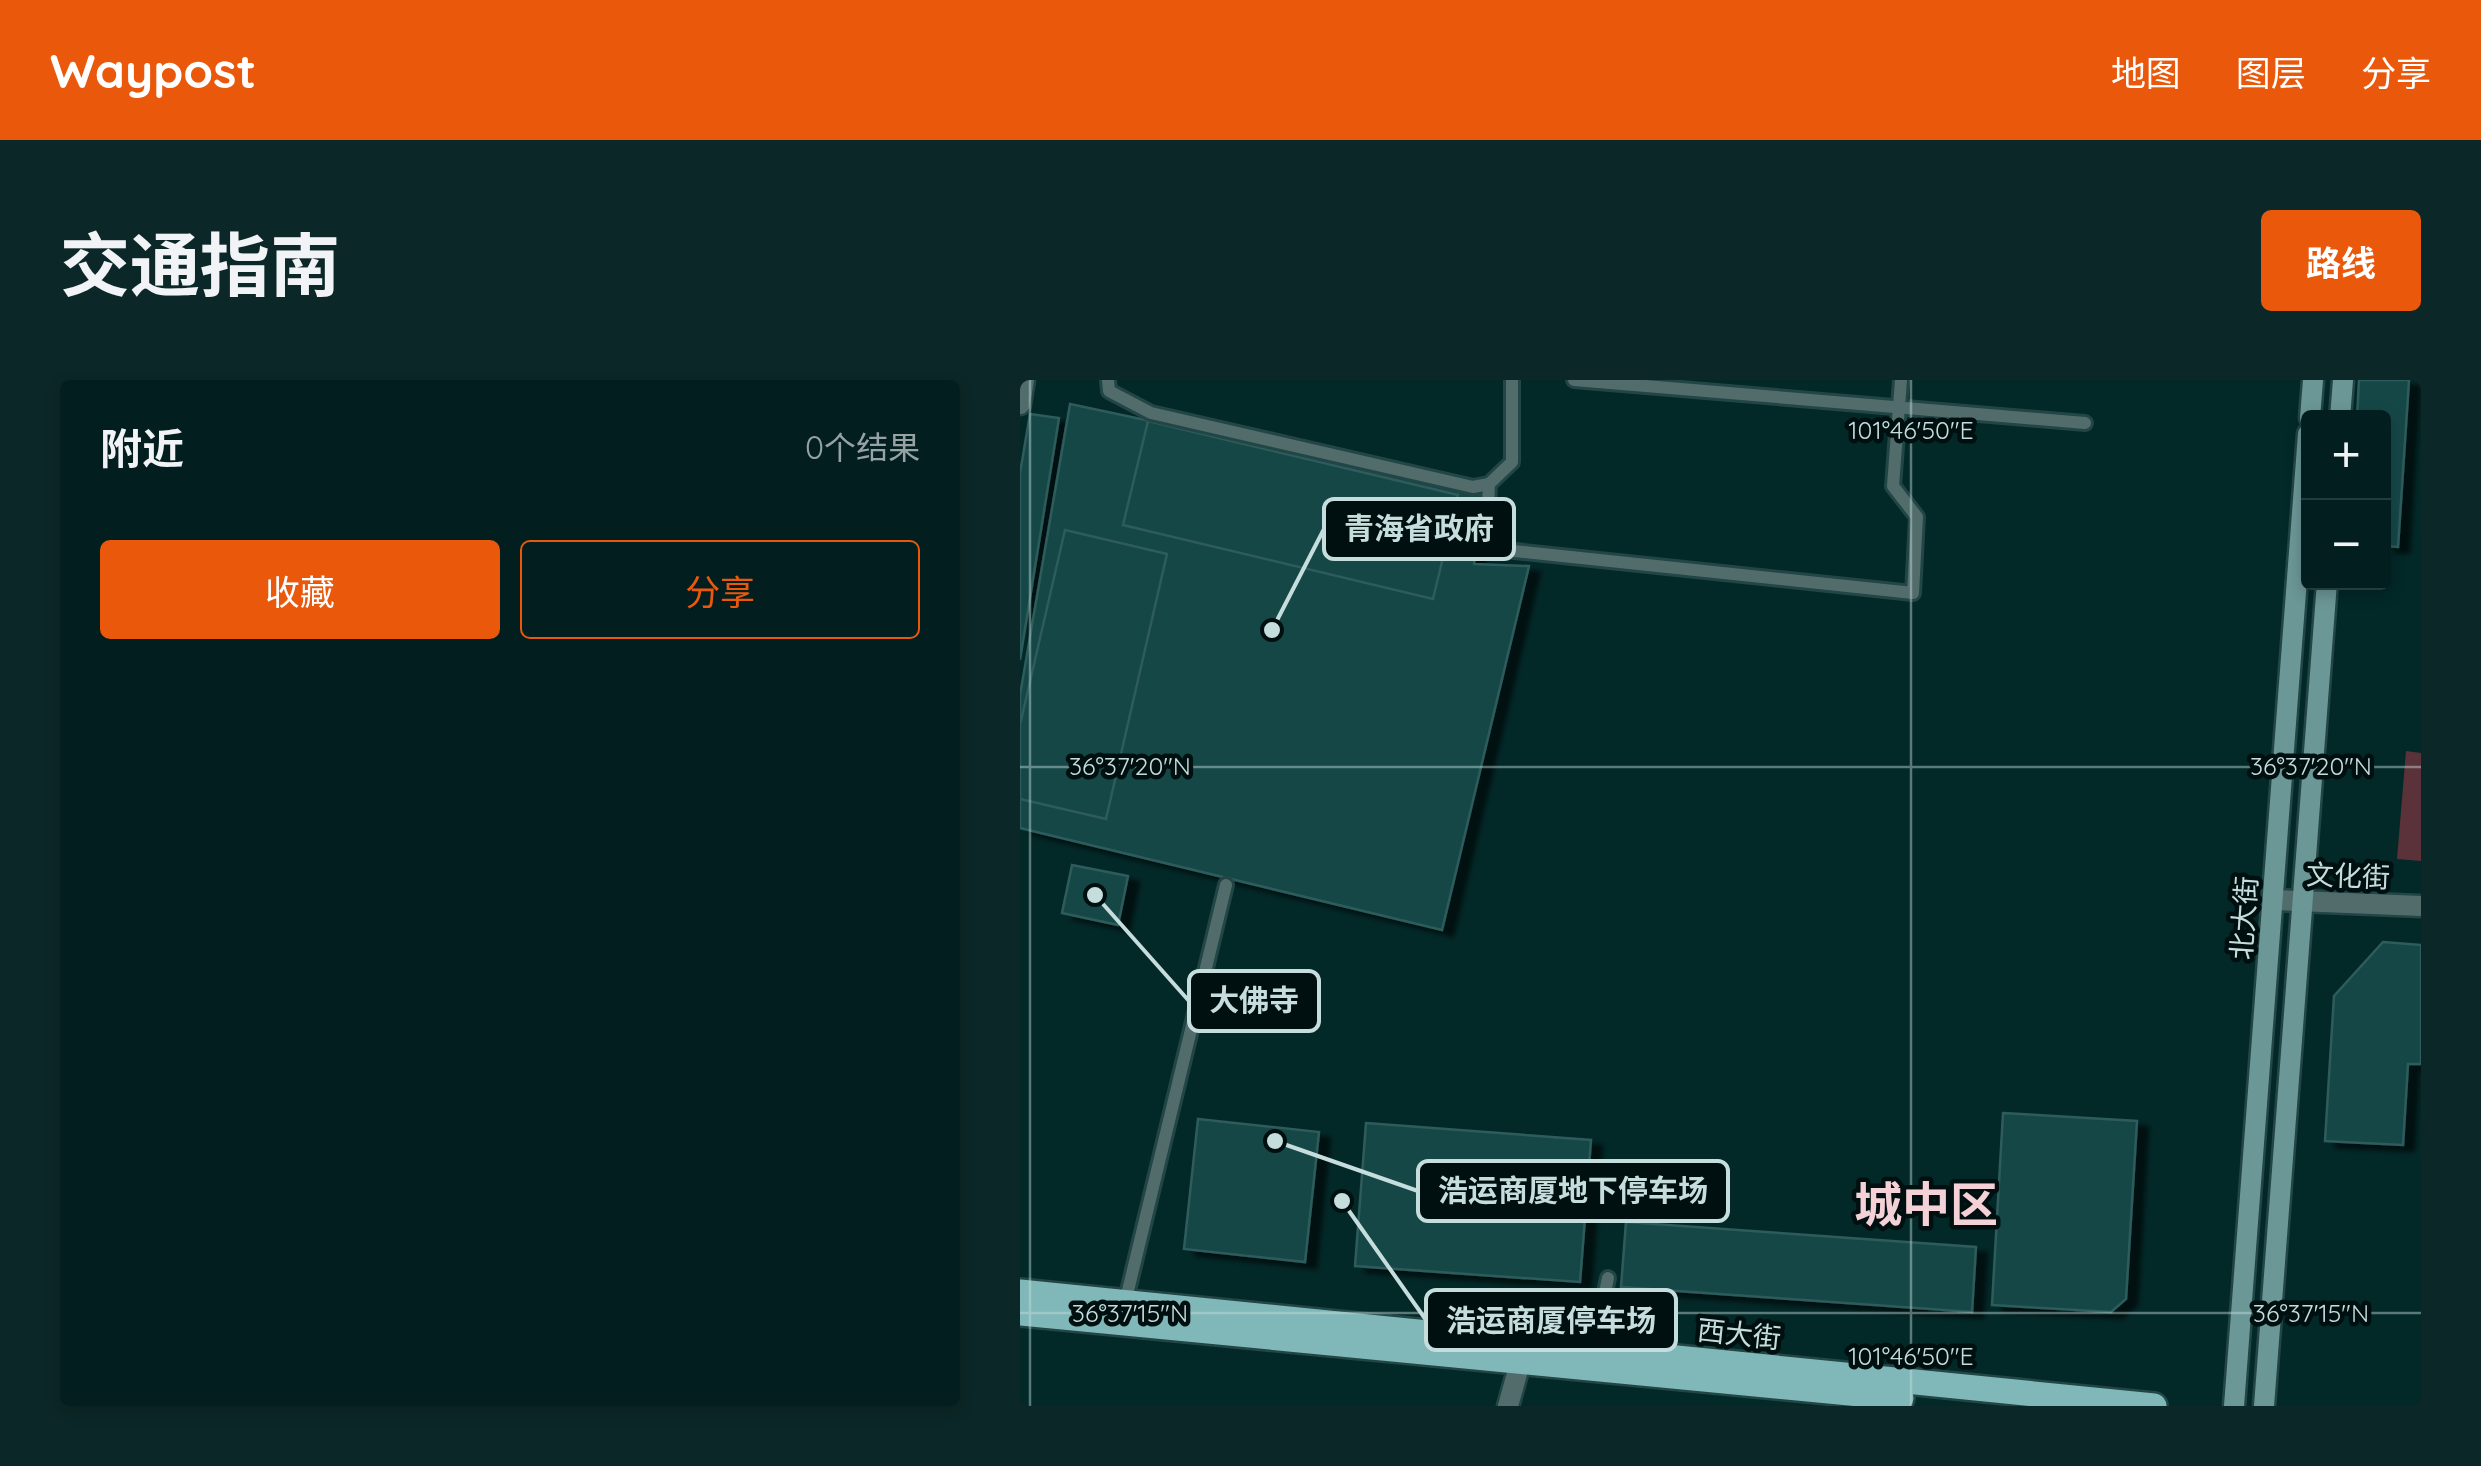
<!DOCTYPE html>
<html lang="zh">
<head>
<meta charset="utf-8">
<style>
  :root { --surface:#021e1e; --page:#0c2727; --text:#f1f3f6; --muted:#96a2a4; --line:#233c3c; --accent:#ea580c }
  body { margin:0; font-family:Quicksand,"Noto Sans SC",sans-serif; background:var(--page); color:var(--text) }
  .controls { position:absolute; right:30px; top:30px; display:grid; overflow:hidden; border-radius:10px; box-shadow:0 5px 15px #0003 }
  .controls button { width:90px; height:90px; display:grid; place-items:center; padding:0; border:0; border-bottom:2px solid var(--line); background:var(--surface); color:var(--text); font:50px sans-serif }
  .list { margin:0; padding:0; list-style:none }
  h2 { display:flex; justify-content:space-between; align-items:center; height:130px; margin:0; padding:0 40px; font-size:42px }
  h2 small { font-size:32px; font-weight:400; color:var(--muted) }
  .actions { display:flex; gap:20px; padding:30px 40px }
  .actions a { flex:1; padding:22px 0; border:2px solid var(--accent); border-radius:10px; text-align:center; font-size:35px; color:var(--accent) }
  .actions .main { background:var(--accent); color:#fff }
  .map { position:relative; flex:none; width:1401px; height:1026px; overflow:hidden; border-radius:10px }
  header { display:flex; align-items:center; gap:60px; box-sizing:border-box; height:140px; padding:0 50px; background:var(--accent); color:#fff }
  header strong { font-size:48px }
  nav { display:flex; gap:55px; margin-inline-start:auto; font-size:35px }
  .intro { display:flex; align-items:center; justify-content:space-between; box-sizing:border-box; height:240px; padding:0 60px }
  h1 { margin:0; font-size:70px }
  .button { padding:25px 45px; border-radius:10px; background:var(--accent); color:#fff; font-size:35px; font-weight:700 }
  main { display:flex; gap:60px; padding:0 60px }
  aside { flex:1; background:var(--surface); border-radius:10px; box-shadow:0 5px 15px #0003 }
  .map>svg:first-child { display:block }
</style>
</head>
<body>
<header>
<strong>Waypost</strong>
<nav><a>地图</a><a>图层</a><a>分享</a></nav>
</header>
<div class="intro"><h1>交通指南</h1><a class="button">路线</a></div>
<main>
<aside>
<h2>附近<small>0个结果</small></h2>
<ul class="list">
</ul>
<div class="actions"><a class="main">收藏</a><a>分享</a></div>
</aside>
<div class="map">
<svg width="1401" height="1026" viewBox="0 0 1401 1026">
  <defs>
    <filter id="shadow"><feDropShadow dx="11" dy="6" stdDeviation="2.5" flood-color="#0009"/></filter>
  </defs>
  <rect width="100%" height="100%" fill="#032828"/>
  <!-- green -->
  <path fill="#5b323a" d="M 1386,371 L 1401,373 L 1401,481 L 1377,479 Z"/>
  <!-- building -->
  <g fill="#174646" stroke="#2e5c5c" stroke-width="2.5" filter="url(#shadow)">
    <path d="M 1339,0 L 1389,0 L 1378,167 L 1364,166 L 1364,38 L 1337,38 Z"/>
    <path d="M 50,24 L 461,111 L 454,184 L 509,186 L 422,550 L 0,448 L 0,315 Z"/>
    <path d="M 10,34 L 39,38 L 0,280 L 0,93 Z"/>
    <path d="M 128,41 L 438,115 L 413,219 L 103,145 Z"/>
    <path d="M 45,150 L 147,174 L 86,439 L 0,419 L 0,345 Z"/>
    <path d="M 52,485 L 108,496 L 98,545 L 42,533 Z"/>
    <path d="M 1363,562 L 1401,565 L 1401,684 L 1388,684 L 1383,765 L 1305,761 L 1314,616 Z"/>
    <path d="M 983,733 L 1117,741 L 1106,919 L 1091,932 L 972,925 Z"/>
    <path d="M 178,739 L 299,752 L 285,882 L 164,869 Z"/>
    <path d="M 346,743 L 571,760 L 560,902 L 335,886 Z"/>
    <path d="M 606,842 L 956,867 L 952,932 L 601,907 Z"/>
  </g>
  <g fill="none" stroke-linecap="round" stroke-linejoin="round">
    <defs>
      <g id="lane">
        <path d="M 88,0 L 89,11 L 131,33 L 453,107 L 469,104 L 492,82 L 492,0"/>
        <path d="M 554,0 L 1065,43"/>
        <path d="M 469,104 L 467,147 L 476,169 L 893,213 L 897,137 L 873,106 L 881,0"/>
        <path d="M 105,923 L 206,505"/>
        <path d="M 573,970 L 588,898"/>
      </g>
      <g id="street">
        <path d="M 0,24 L 4,0"/>
        <path d="M 1253,520 L 1401,526"/>
        <path d="M 488,1026 L 500,983"/>
      </g>
      <g id="secondary">
        <path d="M 1290,38 L 1293,0"/>
        <path d="M 1320,38 L 1323,0"/>
        <path d="M 1214,1026 L 1288,54"/>
        <path d="M 1244,1026 L 1307,202"/>
      </g>
      <g id="primary">
        <path d="M 0,912 L 1134,1026"/>
        <path d="M 0,933 L 881,1018"/>
      </g>
    </defs>
    <!-- lane casing -->
    <use href="#lane" stroke="#224545" stroke-width="18"/>
    <!-- street casing -->
    <use href="#street" stroke="#224545" stroke-width="25"/>
    <!-- secondary casing -->
    <use href="#secondary" stroke="#224545" stroke-width="25"/>
    <!-- primary casing -->
    <use href="#primary" stroke="#224545" stroke-width="30"/>
    <!-- lane -->
    <use href="#lane" stroke="#526c6c" stroke-width="12"/>
    <!-- street -->
    <use href="#street" stroke="#526c6c" stroke-width="20"/>
    <!-- secondary -->
    <use href="#secondary" stroke="#6c9797" stroke-width="20"/>
    <!-- primary -->
    <use href="#primary" stroke="#80b7b8" stroke-width="25"/>
  </g>
  <!-- ticks -->
  <path fill="none" stroke="#c6dddd" stroke-width="2.5" stroke-opacity="0.45" d="M 10,0 L 10,1026M 891,0 L 891,1026M 0,387 L 1401,387M 0,933 L 1401,933"/>
  <g text-anchor="middle" stroke-width="9" stroke-linejoin="round" paint-order="stroke">
    <!-- street labels -->
    <g font-size="28" fill="#c6dddd" stroke="#000f0f">
      <text transform="translate(1328 496) rotate(2)" y="10">文化街</text>
      <text transform="translate(1224 538) rotate(-86)" y="10">北大街</text>
      <text transform="translate(719 954) rotate(6)" y="10">西大街</text>
    </g>
    <!-- town labels -->
    <g font-size="48" font-weight="bold" fill="#f4d1d6" stroke="#000f0f">
      <text x="906" y="842">城中区</text>
    </g>
  </g>
  <g font-size="25" text-anchor="middle" fill="#c6dddd" stroke="#000f0f" stroke-width="9" stroke-linejoin="round" paint-order="stroke">
    <text x="891" y="59">101°46'50"E</text>
    <text x="110" y="395">36°37'20"N</text>
    <text x="1291" y="395">36°37'20"N</text>
    <text x="110" y="942">36°37'15"N</text>
    <text x="1291" y="942">36°37'15"N</text>
    <text x="891" y="985">101°46'50"E</text>
  </g>
  <!-- callouts -->
  <path fill="none" stroke="#c6dddd" stroke-width="4" d="M252 250L304 149M75 515L169 621M255 761L398 811M322 821L406 940"/>
  <g fill="#c6dddd" stroke="#000f0f" stroke-width="4">
    <circle cx="252" cy="250" r="10"/>
    <circle cx="75" cy="515" r="10"/>
    <circle cx="255" cy="761" r="10"/>
    <circle cx="322" cy="821" r="10"/>
  </g>
  <g fill="#000f0f" stroke="#c6dddd" stroke-width="4">
    <rect x="304" y="119" width="190" height="60" rx="10"/>
    <rect x="169" y="591" width="130" height="60" rx="10"/>
    <rect x="398" y="781" width="310" height="60" rx="10"/>
    <rect x="406" y="910" width="250" height="60" rx="10"/>
  </g>
  <g font-size="30" text-anchor="middle" font-weight="bold" fill="#c6dddd">
    <text x="399" y="159">青海省政府</text>
    <text x="234" y="631">大佛寺</text>
    <text x="553" y="821">浩运商厦地下停车场</text>
    <text x="531" y="951">浩运商厦停车场</text>
  </g>
</svg>
<div class="controls">
<button>+</button>
<button>−</button>
</div>
</div>
</main>
</body>
</html>
